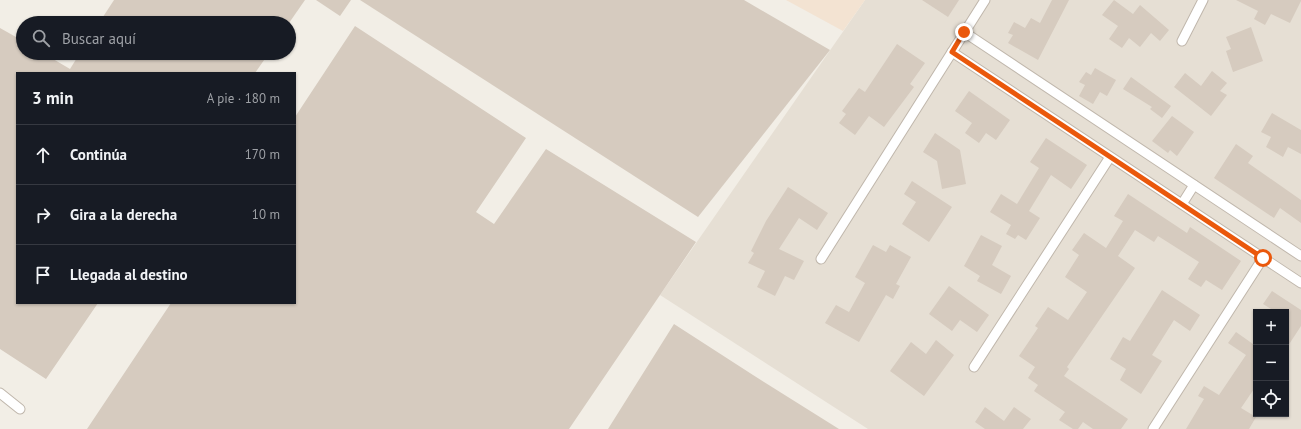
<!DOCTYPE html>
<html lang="es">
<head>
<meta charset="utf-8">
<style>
  :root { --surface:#171b24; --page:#20242c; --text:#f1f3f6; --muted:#9ea1a6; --line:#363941 }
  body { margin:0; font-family:"PT Sans",sans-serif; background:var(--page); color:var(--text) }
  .controls { position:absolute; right:12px; bottom:12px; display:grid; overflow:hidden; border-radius:0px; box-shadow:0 1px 3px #0004 }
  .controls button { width:36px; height:36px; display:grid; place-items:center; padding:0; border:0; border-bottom:1px solid var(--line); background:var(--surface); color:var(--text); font:20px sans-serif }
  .stop { position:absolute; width:12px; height:12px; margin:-9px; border:3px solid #ea580c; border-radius:50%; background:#fff }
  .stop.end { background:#ea580c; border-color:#fff; box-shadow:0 1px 4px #0008 }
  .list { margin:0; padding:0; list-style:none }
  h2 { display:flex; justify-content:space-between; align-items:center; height:52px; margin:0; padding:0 16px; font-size:17px }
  h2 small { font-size:13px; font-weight:400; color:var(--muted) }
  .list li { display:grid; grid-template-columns:26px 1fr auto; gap:12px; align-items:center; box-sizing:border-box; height:60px; padding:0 16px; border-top:1px solid var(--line) }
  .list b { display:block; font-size:15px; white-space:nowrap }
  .list em { font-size:13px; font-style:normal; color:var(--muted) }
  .icon { flex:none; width:22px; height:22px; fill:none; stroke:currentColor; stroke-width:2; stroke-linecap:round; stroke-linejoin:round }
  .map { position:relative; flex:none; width:1301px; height:429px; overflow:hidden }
  .search { position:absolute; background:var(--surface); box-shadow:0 1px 3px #0004; left:16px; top:16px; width:280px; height:44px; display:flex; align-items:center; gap:10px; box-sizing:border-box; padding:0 14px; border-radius:22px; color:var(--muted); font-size:15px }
  .panel { position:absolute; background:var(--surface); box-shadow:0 1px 3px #0004; left:16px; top:72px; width:280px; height:232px; border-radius:0px }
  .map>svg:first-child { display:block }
</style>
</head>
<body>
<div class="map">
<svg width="1301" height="429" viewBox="0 0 1301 429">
  <rect width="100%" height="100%" fill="#f2eee6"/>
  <!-- residential -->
  <path fill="#e6dfd4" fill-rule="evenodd" d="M 865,0 L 1301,0 L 1301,429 L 868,429 L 660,295 ZM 1256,312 L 1286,312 L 1286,414 L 1256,414 Z"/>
  <!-- commercial -->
  <path fill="#f3e3d2" d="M 786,0 L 865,0 L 843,31 Z"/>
  <!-- building -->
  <g fill="#d6cbbf">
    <path d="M 114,0 L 305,0 L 289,23 L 99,23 Z"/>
    <path d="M 316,0 L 351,0 L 340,16 Z"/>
    <path d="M 360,0 L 744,0 L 830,50 L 698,217 Z"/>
    <path d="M 922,0 L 959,0 L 948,17 Z"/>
    <path d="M 1052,0 L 1069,0 L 1038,60 L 1008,43 L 1013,35 L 1008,33 L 1014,22 L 1025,28 L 1031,18 L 1040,23 Z"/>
    <path d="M 1114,0 L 1133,14 L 1140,5 L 1169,30 L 1160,41 L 1151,33 L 1140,47 L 1129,38 L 1122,48 L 1109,39 L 1118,26 L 1102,15 Z"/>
    <path d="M 1236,0 L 1301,0 L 1301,1 L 1290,23 L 1271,14 L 1265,25 L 1254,19 L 1258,11 Z"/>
    <path d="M 355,26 L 526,138 L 476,212 L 494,224 L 546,149 L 696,242 L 569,429 L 87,429 L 171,303 L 295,303 L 295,117 Z"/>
    <path d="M 1251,27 L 1263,61 L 1233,72 L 1226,51 L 1231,49 L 1226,37 Z"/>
    <path d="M 0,28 L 23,41 L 23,53 L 43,53 L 70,69 L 80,53 L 269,53 L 255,73 L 17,73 L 17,303 L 98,303 L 46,379 L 0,349 Z"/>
    <path d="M 897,44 L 925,63 L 910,84 L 914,87 L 884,127 L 869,116 L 855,135 L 839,123 L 846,114 L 842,111 L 859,88 L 865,92 Z"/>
    <path d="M 1095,68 L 1116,80 L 1107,96 L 1100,92 L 1093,104 L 1079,96 L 1085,85 L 1079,82 L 1086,72 L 1091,75 Z"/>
    <path d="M 1212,71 L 1227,83 L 1220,91 L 1227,95 L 1211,116 L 1174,87 L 1185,73 L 1201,86 Z"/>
    <path d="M 1131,77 L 1171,106 L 1162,118 L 1150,109 L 1152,107 L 1123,89 Z"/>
    <path d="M 969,91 L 1010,120 L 996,140 L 986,133 L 979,143 L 965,133 L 972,123 L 955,111 Z"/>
    <path d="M 1272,113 L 1301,130 L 1301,154 L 1288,147 L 1283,157 L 1266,147 L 1271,137 L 1261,132 Z"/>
    <path d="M 1172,116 L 1194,132 L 1177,156 L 1170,150 L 1168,153 L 1152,141 Z"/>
    <path d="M 935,133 L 960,150 L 966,184 L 942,189 L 937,161 L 923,152 Z"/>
    <path d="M 1046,138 L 1087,165 L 1071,189 L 1051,175 L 1029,211 L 1040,218 L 1026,240 L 1018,235 L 1015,239 L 1006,234 L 1011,225 L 990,212 L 1001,194 L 1017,204 L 1039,168 L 1030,162 Z"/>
    <path d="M 1236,144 L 1253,156 L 1248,163 L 1301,200 L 1301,223 L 1280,208 L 1274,218 L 1214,178 Z"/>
    <path d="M 912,181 L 952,207 L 929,242 L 902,224 L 916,202 L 904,194 Z"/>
    <path d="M 788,187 L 828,213 L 817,230 L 799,218 L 779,249 L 804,261 L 794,280 L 785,276 L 775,296 L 757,287 L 765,271 L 748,263 L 754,253 L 751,251 L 766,221 Z"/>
    <path d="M 1128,194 L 1187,233 L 1190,227 L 1241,261 L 1222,290 L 1206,280 L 1201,287 L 1188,279 L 1199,262 L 1158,236 L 1154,242 L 1135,230 L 1118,256 L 1135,268 L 1067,367 L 1069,369 L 1064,376 L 1128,419 L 1121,429 L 1093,429 L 1083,422 L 1078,429 L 1073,429 L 1059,420 L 1065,412 L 1034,391 L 1038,385 L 1028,378 L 1035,367 L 1019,356 L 1038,328 L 1035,326 L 1048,307 L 1068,320 L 1087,292 L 1065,277 L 1079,255 L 1072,250 L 1084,233 L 1106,248 L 1123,221 L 1114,216 Z"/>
    <path d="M 981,235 L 1002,246 L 992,265 L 1011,276 L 1001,294 L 977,281 L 980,276 L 964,266 Z"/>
    <path d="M 873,245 L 886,252 L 890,245 L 911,257 L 896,284 L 900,286 L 893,299 L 886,295 L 859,342 L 825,323 L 836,305 L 849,312 L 865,283 L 855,277 Z"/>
    <path d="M 949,286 L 989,315 L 977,332 L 960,320 L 952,331 L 929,314 Z"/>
    <path d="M 1162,290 L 1200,315 L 1190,331 L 1174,320 L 1152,355 L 1162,361 L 1141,394 L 1120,380 L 1126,369 L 1110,359 L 1123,337 L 1130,341 Z"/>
    <path d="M 1272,291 L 1301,310 L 1301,326 L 1286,349 L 1286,312 L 1276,312 L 1263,304 Z"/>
    <path d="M 674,324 L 753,375 L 839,429 L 608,429 Z"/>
    <path d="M 1236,332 L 1253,344 L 1256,340 L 1256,386 L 1241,408 L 1256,417 L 1249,429 L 1186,429 L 1204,399 L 1198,396 L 1204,386 L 1219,395 L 1246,355 L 1228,343 Z"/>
    <path d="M 936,340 L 954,355 L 924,396 L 890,371 L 911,342 L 926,354 Z"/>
    <path d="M 985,407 L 1004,421 L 1014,407 L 1031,419 L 1023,429 L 985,429 L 975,422 Z"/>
  </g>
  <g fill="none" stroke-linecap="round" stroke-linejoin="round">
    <defs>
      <g id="service">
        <path d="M 964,32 L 1301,256"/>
        <path d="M 1182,41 L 1203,0"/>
        <path d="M 952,52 L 1301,283"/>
        <path d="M 1182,204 L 1194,185"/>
        <path d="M 821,259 L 985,0"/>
        <path d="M 974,367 L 1110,157"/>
        <path d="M 0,393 L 20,409"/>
        <path d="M 1153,429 L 1263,258"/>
      </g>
    </defs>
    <!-- service casing -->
    <use href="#service" stroke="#c0b7ac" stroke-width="11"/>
    <!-- service -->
    <use href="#service" stroke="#fff" stroke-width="9"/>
  </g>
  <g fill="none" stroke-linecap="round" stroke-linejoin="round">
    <!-- route -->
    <path stroke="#ea580c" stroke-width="5" d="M 964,32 L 952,52 L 1263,258"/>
  </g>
</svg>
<div class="controls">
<button>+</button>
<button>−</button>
<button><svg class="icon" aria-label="locate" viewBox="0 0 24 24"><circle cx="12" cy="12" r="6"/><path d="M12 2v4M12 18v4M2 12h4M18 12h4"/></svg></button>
</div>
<div class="stop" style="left:1263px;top:258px"></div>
<div class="stop end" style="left:964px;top:32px"></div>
<div class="search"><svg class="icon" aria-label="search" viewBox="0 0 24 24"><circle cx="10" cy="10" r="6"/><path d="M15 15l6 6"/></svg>Buscar aquí</div>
<section class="panel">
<h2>3 min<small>A pie · 180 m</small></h2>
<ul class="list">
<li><svg class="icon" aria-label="ahead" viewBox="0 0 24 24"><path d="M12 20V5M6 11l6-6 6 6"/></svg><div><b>Continúa</b></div><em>170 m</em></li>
<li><svg class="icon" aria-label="right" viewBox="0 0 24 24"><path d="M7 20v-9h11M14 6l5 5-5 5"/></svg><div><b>Gira a la derecha</b></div><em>10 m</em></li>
<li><svg class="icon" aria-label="arrive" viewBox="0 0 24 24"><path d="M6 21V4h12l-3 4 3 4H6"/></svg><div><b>Llegada al destino</b></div></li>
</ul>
</section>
</div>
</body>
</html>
